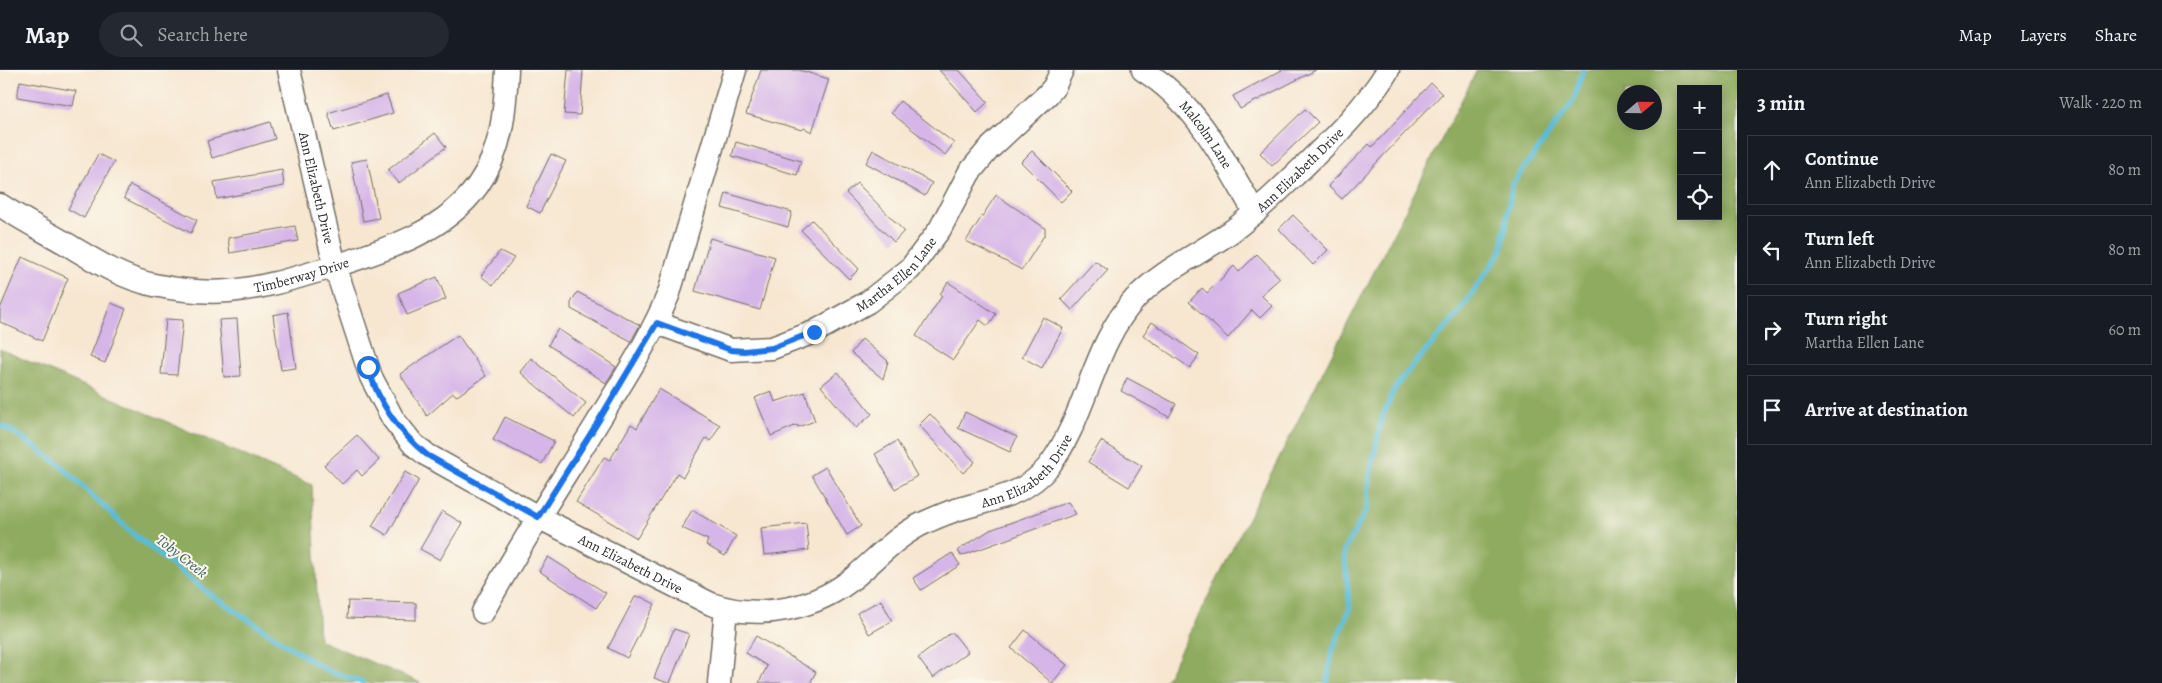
<!DOCTYPE html>
<html lang="en">
<head>
<meta charset="utf-8">
<style>
  :root { --surface:#171b24; --page:#242831; --text:#f1f3f6; --muted:#9ea1a6; --line:#363941 }
  body { margin:0; font-family:Alegreya,serif; background:var(--page); color:var(--text) }
  .controls { position:absolute; right:15px; top:15px; display:grid; overflow:hidden; border-radius:0px; box-shadow:0 2px 12px #0003 }
  .controls button { width:45px; height:45px; display:grid; place-items:center; padding:0; border:0; border-bottom:1px solid var(--line); background:var(--surface); color:var(--text); font:25px sans-serif }
  .compass { position:absolute; left:1617px; top:15px; width:45px; height:45px; border-radius:50%; background:var(--surface); box-shadow:0 2px 12px #0003; rotate:70deg }
  .stop { position:absolute; width:15px; height:15px; margin:-11px; border:4px solid #1a73e8; border-radius:50%; background:#fff }
  .stop.end { background:#1a73e8; border-color:#fff; box-shadow:0 1px 5px #0008 }
  .list { margin:0; padding:0; list-style:none }
  h2 { display:flex; justify-content:space-between; align-items:center; height:65px; margin:0; padding:0 20px; font-size:21px }
  h2 small { font-size:16px; font-weight:400; color:var(--muted) }
  .list li { display:grid; grid-template-columns:32px 1fr auto; gap:15px; align-items:center; box-sizing:border-box; height:70px; margin:0 10px 10px; padding:0 10px; border:1px solid var(--line); border-radius:0px }
  .list b { display:block; font-size:19px; white-space:nowrap }
  .list p { margin:0; font-size:16px; white-space:nowrap; color:var(--muted) }
  .list em { font-size:16px; font-style:normal; color:var(--muted) }
  .icon { flex:none; width:28px; height:28px; fill:none; stroke:currentColor; stroke-width:2; stroke-linecap:round; stroke-linejoin:round }
  .map { position:relative; flex:none; width:1737px; height:613px; overflow:hidden }
  header { display:flex; align-items:center; gap:30px; box-sizing:border-box; height:70px; padding:0 25px; background:var(--surface); border-bottom:1px solid var(--line) }
  header strong { font-size:24px }
  nav { display:flex; gap:28px; margin-inline-start:auto; font-size:18px }
  .search { width:350px; height:45px; background:var(--page); display:flex; align-items:center; gap:12px; box-sizing:border-box; padding:0 18px; border-radius:28px; color:var(--muted); font-size:19px }
  main { display:flex }
  aside { flex:1; background:var(--surface) }
  .map>svg:first-child { display:block }
</style>
</head>
<body>
<header>
<strong>Map</strong>
<div class="search"><svg class="icon" aria-label="search" viewBox="0 0 24 24"><circle cx="10" cy="10" r="6"/><path d="M15 15l6 6"/></svg>Search here</div>
<nav><a>Map</a><a>Layers</a><a>Share</a></nav>
</header>
<main>
<div class="map">
<svg width="1737" height="613" viewBox="0 0 1737 613">
  <rect width="100%" height="100%" fill="#fbf7ec"/>
  <filter id="ink" filterUnits="userSpaceOnUse"><feTurbulence type="fractalNoise" baseFrequency=".02" numOctaves="2"/><feDisplacementMap in="SourceGraphic" scale="10" xChannelSelector="R" yChannelSelector="G"/><feConvolveMatrix kernelMatrix="1 2 1 2 8 2 1 2 1" color-interpolation-filters="sRGB"/></filter>
  <filter id="wash" filterUnits="userSpaceOnUse"><feTurbulence type="fractalNoise" baseFrequency=".0096" numOctaves="4" result="noise"/><feDisplacementMap in="SourceGraphic" scale="20" xChannelSelector="R" yChannelSelector="G"/><feGaussianBlur stdDeviation="1.12" result="paint"/><feColorMatrix in="noise" values="0 0 0 0 0 0 0 0 0 0 0 0 0 0 0 0 0 1.4 0 .05"/><feComposite in="paint" operator="in"/></filter>
  <g filter="url(#wash)">
    <rect width="100%" height="100%" fill="#f7e7d1"/>
    <!-- forest -->
    <g fill="#8fab5e" stroke="#5d6b44" fill-rule="evenodd">
      <path d="M 1477,0 L 1737,0 L 1737,613 L 1164,613 ZM 1681,19 L 1718,19 L 1718,146 L 1681,146 ZM 1624,22 L 1654,22 L 1654,52 L 1624,52 Z"/>
      <path d="M 0,279 L 312,415 L 319,570 L 421,613 L 0,613 Z"/>
    </g>
    <g fill="none" stroke-linecap="round" stroke-linejoin="round">
      <!-- stream -->
      <g stroke="#58bcd6" stroke-width="5.5">
        <path d="M 0,355 L 12,361 L 59,394 L 133,464 L 211,525 L 313,592 L 329,601 L 364,613"/>
        <path d="M 1327,613 L 1332,582 L 1350,538 L 1344,481 L 1367,439 L 1370,405 L 1382,348 L 1394,320 L 1403,307 L 1458,244 L 1502,180 L 1512,115 L 1574,30 L 1583,0"/>
      </g>
    </g>
    <g id="blocks">
      <!-- building -->
      <g fill="#d6b5e8">
        <path d="M 568,0 L 583,0 L 580,45 L 564,44 Z"/>
        <path d="M 761,0 L 799,0 L 829,9 L 812,62 L 804,58 L 802,60 L 746,44 Z"/>
        <path d="M 939,0 L 959,0 L 988,32 L 977,42 Z"/>
        <path d="M 1282,0 L 1316,0 L 1240,39 L 1233,26 Z"/>
        <path d="M 20,11 L 76,21 L 73,36 L 17,27 Z"/>
        <path d="M 1431,13 L 1442,24 L 1342,129 L 1328,116 L 1369,74 L 1372,77 Z"/>
        <path d="M 387,25 L 393,43 L 334,61 L 328,43 Z"/>
        <path d="M 900,31 L 954,73 L 945,85 L 891,43 Z"/>
        <path d="M 1305,39 L 1318,52 L 1272,96 L 1260,83 Z"/>
        <path d="M 270,52 L 275,69 L 212,88 L 207,71 Z"/>
        <path d="M 435,63 L 446,77 L 399,113 L 388,100 Z"/>
        <path d="M 736,72 L 801,91 L 797,105 L 732,86 Z"/>
        <path d="M 873,80 L 932,113 L 925,126 L 866,93 Z"/>
        <path d="M 1032,81 L 1072,121 L 1061,132 L 1021,92 Z"/>
        <path d="M 98,84 L 114,92 L 84,148 L 68,139 Z"/>
        <path d="M 551,84 L 566,91 L 540,143 L 526,136 Z"/>
        <path d="M 367,89 L 379,148 L 363,151 L 351,92 Z"/>
        <path d="M 282,100 L 284,116 L 217,129 L 214,112 Z"/>
        <path d="M 857,113 L 904,161 L 894,172 L 846,123 Z"/>
        <path d="M 130,115 L 197,150 L 191,163 L 124,128 Z"/>
        <path d="M 726,123 L 792,142 L 788,157 L 722,138 Z"/>
        <path d="M 996,125 L 1045,158 L 1045,164 L 1022,200 L 966,171 Z"/>
        <path d="M 1293,145 L 1328,180 L 1313,195 L 1279,159 Z"/>
        <path d="M 812,150 L 859,199 L 849,209 L 801,160 Z"/>
        <path d="M 295,156 L 298,171 L 230,183 L 228,168 Z"/>
        <path d="M 710,168 L 775,187 L 760,240 L 695,221 Z"/>
        <path d="M 500,181 L 514,188 L 493,215 L 481,206 Z"/>
        <path d="M 1257,184 L 1280,208 L 1261,225 L 1272,236 L 1260,248 L 1252,240 L 1228,268 L 1189,232 L 1202,218 L 1207,223 L 1234,196 L 1239,202 Z"/>
        <path d="M 22,187 L 68,208 L 42,271 L 0,252 L 0,239 Z"/>
        <path d="M 1095,191 L 1108,200 L 1072,240 L 1061,229 Z"/>
        <path d="M 437,207 L 446,229 L 407,245 L 398,223 Z"/>
        <path d="M 948,212 L 996,244 L 988,256 L 980,250 L 953,290 L 916,266 L 942,226 L 940,224 Z"/>
        <path d="M 577,222 L 640,255 L 631,271 L 571,239 L 571,233 Z"/>
        <path d="M 111,233 L 126,239 L 105,293 L 90,287 Z"/>
        <path d="M 288,242 L 296,298 L 281,300 L 273,245 Z"/>
        <path d="M 1043,247 L 1063,258 L 1042,298 L 1022,287 Z"/>
        <path d="M 166,249 L 183,250 L 177,305 L 161,304 Z"/>
        <path d="M 237,249 L 241,306 L 224,307 L 219,250 Z"/>
        <path d="M 1152,252 L 1199,285 L 1190,298 L 1143,265 Z"/>
        <path d="M 558,259 L 616,297 L 606,313 L 548,275 Z"/>
        <path d="M 458,265 L 486,306 L 457,326 L 453,323 L 427,346 L 400,304 Z"/>
        <path d="M 862,269 L 888,291 L 883,309 L 851,283 Z"/>
        <path d="M 531,288 L 586,333 L 574,348 L 520,302 Z"/>
        <path d="M 838,302 L 872,344 L 856,358 L 821,316 Z"/>
        <path d="M 1127,308 L 1176,334 L 1169,347 L 1121,321 Z"/>
        <path d="M 659,319 L 720,355 L 711,371 L 706,368 L 683,407 L 677,403 L 637,468 L 576,432 L 604,387 L 610,390 L 631,354 L 637,358 Z"/>
        <path d="M 771,321 L 775,332 L 805,322 L 815,351 L 798,357 L 797,355 L 771,366 L 755,328 Z"/>
        <path d="M 965,342 L 1017,367 L 1010,382 L 958,358 Z"/>
        <path d="M 930,344 L 975,392 L 963,403 L 919,355 Z"/>
        <path d="M 505,347 L 554,371 L 542,394 L 493,370 Z"/>
        <path d="M 357,365 L 379,390 L 362,406 L 357,400 L 342,414 L 324,395 Z"/>
        <path d="M 897,371 L 917,406 L 895,419 L 875,384 Z"/>
        <path d="M 1101,371 L 1142,396 L 1129,417 L 1088,392 Z"/>
        <path d="M 826,397 L 861,456 L 847,465 L 812,405 Z"/>
        <path d="M 405,402 L 419,410 L 387,465 L 372,456 Z"/>
        <path d="M 1068,432 L 1076,444 L 961,486 L 958,480 L 990,460 Z"/>
        <path d="M 692,440 L 736,466 L 725,486 L 706,475 L 708,470 L 682,458 Z"/>
        <path d="M 442,441 L 462,453 L 440,490 L 420,479 Z"/>
        <path d="M 806,453 L 809,480 L 764,485 L 761,458 Z"/>
        <path d="M 952,483 L 960,495 L 921,520 L 913,508 Z"/>
        <path d="M 548,487 L 606,523 L 596,538 L 539,501 Z"/>
        <path d="M 635,527 L 641,527 L 655,534 L 627,588 L 608,578 Z"/>
        <path d="M 881,530 L 892,551 L 869,564 L 857,543 Z"/>
        <path d="M 348,531 L 416,533 L 416,550 L 347,548 Z"/>
        <path d="M 674,559 L 689,564 L 670,613 L 668,613 L 654,608 Z"/>
        <path d="M 1025,560 L 1067,595 L 1052,613 L 1011,578 Z"/>
        <path d="M 952,562 L 968,582 L 933,608 L 918,588 Z"/>
        <path d="M 756,566 L 816,602 L 810,613 L 759,613 L 767,596 L 746,583 Z"/>
      </g>
    </g>
  </g>
  <g filter="url(#ink)">
    <use href="#blocks" fill-opacity="0" stroke="#726d65" stroke-width="1"/>
    <g fill="none" stroke-linecap="round" stroke-linejoin="round">
      <defs>
        <g id="street">
          <path id="s1" d="M 289,0 L 335,196 L 371,307 L 393,349 L 413,374 L 427,385 L 538,447 L 711,534 C 760,551 818,539 857,505 C 879,486 899,464 926,452 C 935,448 946,443 956,440 C 990,429 1024,427 1049,396 C 1087,346 1092,276 1135,229 C 1162,200 1200,184 1232,161 C 1255,144 1274,125 1294,106 C 1327,74 1364,40 1388,0"/>
          <path id="s2" d="M 1143,0 C 1198,35 1223,88 1255,143"/>
          <path id="s3" d="M 0,135 C 21,149 44,161 65,173 C 94,190 121,208 154,215 C 178,220 204,223 229,221 C 265,218 298,207 332,197 C 384,180 444,163 478,115 C 502,81 505,41 507,0"/>
          <path id="s4" d="M 657,253 L 731,280 L 772,278 L 814,262 L 868,232 L 910,199 L 940,159 L 969,103 L 988,80 L 1048,24 L 1054,17 L 1062,0"/>
          <path d="M 483,542 C 523,468 570,399 613,327 C 634,293 654,260 669,223 L 735,0"/>
          <path d="M 719,613 L 726,539"/>
        </g>
      </defs>
      <!-- street casing -->
      <use href="#street" stroke="#726d65" stroke-width="25"/>
      <!-- street -->
      <use href="#street" stroke="#fff" stroke-width="22"/>
    </g>
  </g>
  <g fill="none" stroke-linecap="round" stroke-linejoin="round" filter="url(#ink)">
    <!-- route -->
    <path stroke="#1a73e8" stroke-width="6" d="M 368,297 C 378,332 399,362 427,385 L 538,447 L 596,355 L 657,253 L 731,280 L 744,281 L 772,278 L 814,262"/>
  </g>
  <g text-anchor="middle" stroke-width="4" stroke-linejoin="round" paint-order="stroke">
    <!-- street labels -->
    <g font-size="14" fill="#2b2b2b" stroke="#fbf7ec">
      <text dy="5" stroke="none"><textPath href="#s2" startOffset="91">Malcolm Lane</textPath></text>
      <text dy="5" stroke="none"><textPath href="#s1" startOffset="1515">Ann Elizabeth Drive</textPath></text>
      <text dy="5" stroke="none"><textPath href="#s1" startOffset="121">Ann Elizabeth Drive</textPath></text>
      <text dy="5" stroke="none"><textPath href="#s4" startOffset="266">Martha Ellen Lane</textPath></text>
      <text dy="5" stroke="none"><textPath href="#s3" startOffset="324">Timberway Drive</textPath></text>
      <text dy="5" stroke="none"><textPath href="#s1" startOffset="1095">Ann Elizabeth Drive</textPath></text>
      <text dy="5" stroke="none"><textPath href="#s1" startOffset="646">Ann Elizabeth Drive</textPath></text>
    </g>
    <!-- water labels -->
    <g font-size="15" font-style="italic" fill="#3b5e67" stroke="#fbf7ec">
      <text transform="translate(182 486) rotate(38)" y="5">Toby Creek</text>
    </g>
  </g>
</svg>
<div class="controls">
<button>+</button>
<button>−</button>
<button><svg class="icon" aria-label="locate" viewBox="0 0 24 24"><circle cx="12" cy="12" r="6"/><path d="M12 2v4M12 18v4M2 12h4M18 12h4"/></svg></button>
</div>
<svg class="compass" viewBox="-18 -18 36 36"><path d="M0-13l5 13h-10z" fill="#e53935"/><path d="M0 13l5-13h-10z" fill="#9ea1a6"/></svg>
<div class="stop" style="left:368px;top:297px"></div>
<div class="stop end" style="left:814px;top:262px"></div>
</div>
<aside>
<h2>3 min<small>Walk · 220 m</small></h2>
<ul class="list">
<li><svg class="icon" aria-label="ahead" viewBox="0 0 24 24"><path d="M12 20V5M6 11l6-6 6 6"/></svg><div><b>Continue</b><p>Ann Elizabeth Drive</p></div><em>80 m</em></li>
<li><svg class="icon" aria-label="left" viewBox="0 0 24 24"><path d="M17 20v-9H6M10 6l-5 5 5 5"/></svg><div><b>Turn left</b><p>Ann Elizabeth Drive</p></div><em>80 m</em></li>
<li><svg class="icon" aria-label="right" viewBox="0 0 24 24"><path d="M7 20v-9h11M14 6l5 5-5 5"/></svg><div><b>Turn right</b><p>Martha Ellen Lane</p></div><em>60 m</em></li>
<li><svg class="icon" aria-label="arrive" viewBox="0 0 24 24"><path d="M6 21V4h12l-3 4 3 4H6"/></svg><div><b>Arrive at destination</b></div></li>
</ul>
</aside>
</main>
</body>
</html>
